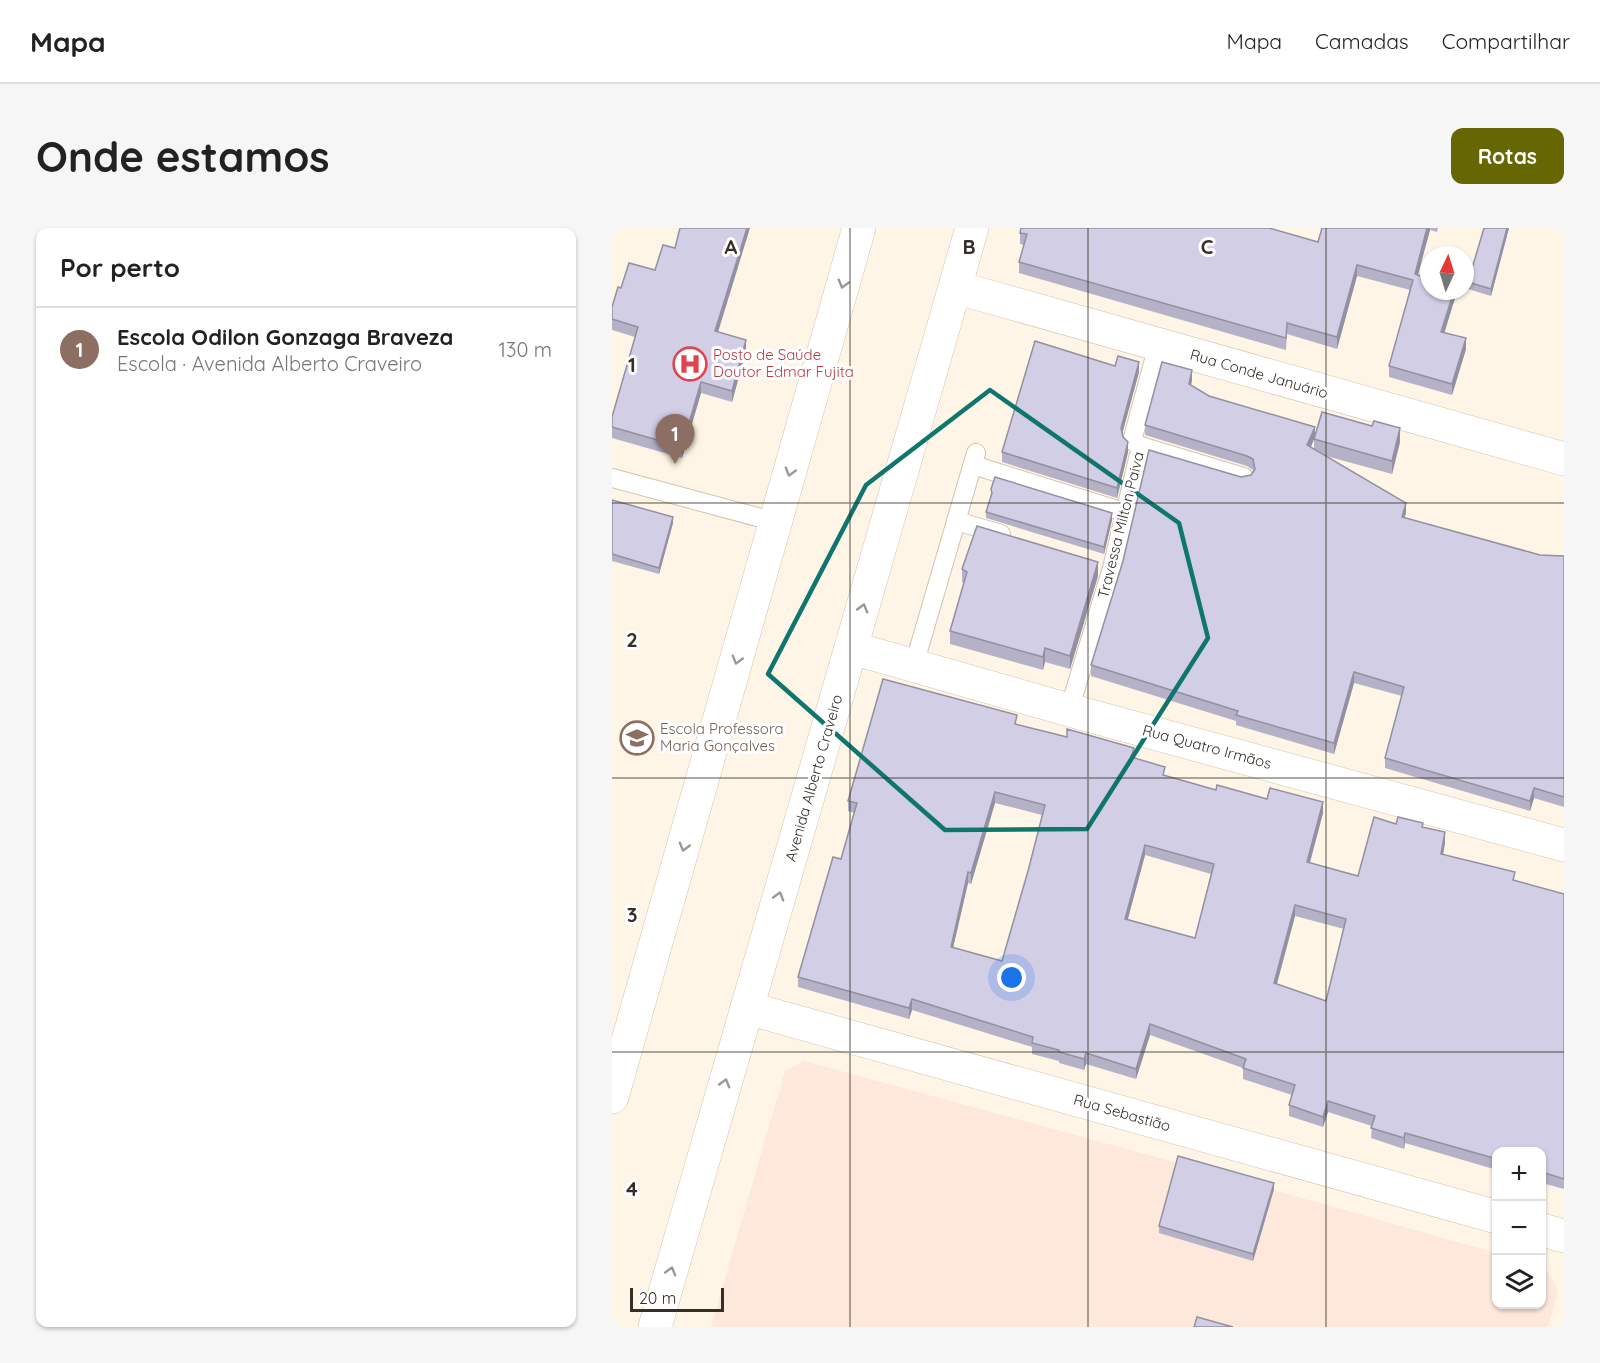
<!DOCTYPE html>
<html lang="pt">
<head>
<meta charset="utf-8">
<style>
  :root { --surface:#fff; --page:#f6f6f6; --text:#222; --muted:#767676; --line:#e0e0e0; --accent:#666702 }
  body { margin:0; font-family:Quicksand,sans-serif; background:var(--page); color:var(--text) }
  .controls { position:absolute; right:18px; bottom:18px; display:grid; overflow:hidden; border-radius:12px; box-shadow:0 2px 4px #0004 }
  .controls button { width:54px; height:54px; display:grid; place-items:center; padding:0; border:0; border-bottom:2px solid var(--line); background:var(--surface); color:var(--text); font:30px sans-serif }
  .compass { position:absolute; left:808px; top:18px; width:54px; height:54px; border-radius:50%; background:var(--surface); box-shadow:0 2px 4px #0004; rotate:4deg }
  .scale { position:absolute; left:18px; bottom:15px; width:94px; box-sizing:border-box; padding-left:6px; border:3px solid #352f27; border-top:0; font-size:16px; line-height:21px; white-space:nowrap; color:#352f27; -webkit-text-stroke:4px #fff; paint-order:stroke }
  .you { position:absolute; left:400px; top:750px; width:21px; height:21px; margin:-15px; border:4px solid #fff; border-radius:50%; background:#1a73e8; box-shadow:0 0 0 9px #1a73e833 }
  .badge { display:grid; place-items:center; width:39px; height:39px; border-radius:50%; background:var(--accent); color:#fff; font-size:20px; font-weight:700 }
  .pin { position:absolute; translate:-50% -50px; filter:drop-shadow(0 2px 3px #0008) }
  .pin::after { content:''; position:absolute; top:32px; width:21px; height:18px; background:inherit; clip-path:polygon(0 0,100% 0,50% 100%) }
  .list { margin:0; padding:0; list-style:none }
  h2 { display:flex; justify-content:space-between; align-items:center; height:78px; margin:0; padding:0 24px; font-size:26px }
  h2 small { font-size:20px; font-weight:400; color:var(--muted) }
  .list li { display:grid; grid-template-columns:39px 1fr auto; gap:18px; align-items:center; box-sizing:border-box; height:84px; padding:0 24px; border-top:2px solid var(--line) }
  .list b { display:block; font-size:22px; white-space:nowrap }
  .list p { margin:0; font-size:20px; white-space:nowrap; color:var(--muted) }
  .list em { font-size:20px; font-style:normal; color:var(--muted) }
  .icon { flex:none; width:33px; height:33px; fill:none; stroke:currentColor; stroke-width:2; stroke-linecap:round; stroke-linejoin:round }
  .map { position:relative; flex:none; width:952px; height:1099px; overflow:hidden; border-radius:12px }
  header { display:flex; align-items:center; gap:36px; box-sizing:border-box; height:84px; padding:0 30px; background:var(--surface); border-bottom:2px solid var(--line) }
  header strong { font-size:28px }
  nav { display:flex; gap:33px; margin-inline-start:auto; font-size:21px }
  .intro { display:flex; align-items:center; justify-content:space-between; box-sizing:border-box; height:144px; padding:0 36px }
  h1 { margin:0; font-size:42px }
  .button { padding:15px 27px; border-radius:12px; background:var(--accent); color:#fff; font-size:21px; font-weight:700 }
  main { display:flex; gap:36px; padding:0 36px }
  aside { flex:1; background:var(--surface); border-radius:12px; box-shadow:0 2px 4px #0004 }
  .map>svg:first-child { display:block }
</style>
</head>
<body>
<header>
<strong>Mapa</strong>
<nav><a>Mapa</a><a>Camadas</a><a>Compartilhar</a></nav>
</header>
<div class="intro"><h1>Onde estamos</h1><a class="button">Rotas</a></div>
<main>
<aside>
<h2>Por perto<small></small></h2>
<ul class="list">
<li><span class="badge" style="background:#8d6e63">1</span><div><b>Escola Odilon Gonzaga Braveza</b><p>Escola · Avenida Alberto Craveiro</p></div><em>130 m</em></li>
</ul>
</aside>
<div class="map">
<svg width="952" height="1099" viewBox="0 0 952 1099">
  <rect width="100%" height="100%" fill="#fff5e7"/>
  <!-- industrial -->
  <path fill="#fee7db" d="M 192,833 L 566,935 L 884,1025 L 885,1076 L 930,1076 L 930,1038 L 933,1039 L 946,1062 L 936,1099 L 99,1099 L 173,843 Z"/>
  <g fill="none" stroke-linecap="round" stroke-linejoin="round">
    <defs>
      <g id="service">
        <path d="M 529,218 L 632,249"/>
        <path d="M 361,237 L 512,284"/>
        <path d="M 0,250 L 164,294"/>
        <path d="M 344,293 L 389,306"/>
        <path d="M 302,437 L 364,225"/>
        <path d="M 457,482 L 500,340 L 529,218 L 520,213 L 546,117"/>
      </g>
      <g id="minor">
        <path d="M 343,59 L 952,231"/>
        <path d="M 240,420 L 457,482 L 952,617"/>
        <path d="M 135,780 L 885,989"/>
        <path d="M 930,1002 L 952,1008"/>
      </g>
      <g id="primary">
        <path d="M 0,869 L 247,0"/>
        <path d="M 43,1099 L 360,0"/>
      </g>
    </defs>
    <!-- service casing -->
    <use href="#service" stroke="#d3c3ae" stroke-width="20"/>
    <!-- minor casing -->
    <use href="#minor" stroke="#d3c3ae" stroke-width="34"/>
    <!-- primary casing -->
    <use href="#primary" stroke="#d3c3ae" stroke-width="34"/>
    <!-- service -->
    <use href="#service" stroke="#fff" stroke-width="18"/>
    <!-- minor -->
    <use href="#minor" stroke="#fff" stroke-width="33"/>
    <!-- primary -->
    <use href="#primary" stroke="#fff" stroke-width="33"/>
  </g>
  <!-- wall -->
  <g fill="#b5b1c6" fill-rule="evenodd">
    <path d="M 710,0 L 826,0 L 825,4 L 818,2 L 805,47 L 843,63 L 843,70 L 832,105 L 854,121 L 840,167 L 777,149 L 777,138 L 798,62 L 745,48 L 725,121 L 675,106 L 674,122 L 407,45 L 407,34 L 412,17 L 408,16 L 408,5 L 706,14 Z"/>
    <path d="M 897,0 L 879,68 L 856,61 L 856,54 Z"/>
    <path d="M 63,20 L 106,104 L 134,123 L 120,174 L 89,165 L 70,230 L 0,210 L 0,189 L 23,109 L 0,102 L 0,79 L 9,60 L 43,42 Z"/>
    <path d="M 503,138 L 527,144 L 510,206 L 516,224 L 505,270 L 390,234 L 390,224 Z"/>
    <path d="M 580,152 L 579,157 L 597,168 L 703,209 L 699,219 L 702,221 L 702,211 L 788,214 L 780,246 L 714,228 L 794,285 L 792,290 L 928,327 L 952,328 L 952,579 L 922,570 L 918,583 L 773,540 L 773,530 L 790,468 L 742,455 L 722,526 L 624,497 L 624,493 L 479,448 L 479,437 L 629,249 L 639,247 L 641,244 L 641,242 L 635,238 L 533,207 L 533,197 Z"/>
    <path d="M 379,261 L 500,292 L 492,326 L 374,290 L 374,284 L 379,268 Z"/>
    <path d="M 0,272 L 61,295 L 47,346 L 0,333 Z"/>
    <path d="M 350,341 L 486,348 L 458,441 L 433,434 L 431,442 L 338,416 L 338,403 L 352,355 L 350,354 Z"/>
    <path d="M 405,497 L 522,530 L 553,548 L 604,562 L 655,571 L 711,585 L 698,635 L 746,648 L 784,596 L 811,599 L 833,615 L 831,627 L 903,653 L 952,666 L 952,961 L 930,955 L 930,924 L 885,924 L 885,942 L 793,915 L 792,921 L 759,910 L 760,898 L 716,884 L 711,899 L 677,888 L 677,877 L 680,867 L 631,851 L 631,840 L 538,807 L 524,851 L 474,836 L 472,842 L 447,835 L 447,833 L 420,826 L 420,819 L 300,782 L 297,791 L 186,759 L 186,749 L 229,631 L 242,585 L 236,583 L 236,573 ZM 383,575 L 430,587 L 416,643 L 390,733 L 341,719 L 356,655 L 359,656 ZM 533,627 L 599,646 L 583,710 L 516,691 ZM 683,688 L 732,701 L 714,773 L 665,756 Z"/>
    <path d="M 662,961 L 641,1033 L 547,1005 L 547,998 Z"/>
  </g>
  <!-- shaded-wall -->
  <g fill="#9390a1">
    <path d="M 135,0 L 138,0 L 103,114 L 103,103 Z"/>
    <path d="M 815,0 L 818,0 L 818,2 L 803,58 L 803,46 Z"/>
    <path d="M 895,0 L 897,0 L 879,68 L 879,61 Z"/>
    <path d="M 745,37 L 745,48 L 725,121 L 725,109 Z"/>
    <path d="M 842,63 L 843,63 L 843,70 L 829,116 L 829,104 Z"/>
    <path d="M 854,110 L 854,121 L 840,167 L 840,156 Z"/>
    <path d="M 134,112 L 134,123 L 120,174 L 120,163 Z"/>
    <path d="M 527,134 L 527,144 L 509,210 L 509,200 Z"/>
    <path d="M 580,142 L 580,152 L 577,166 L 577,156 Z"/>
    <path d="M 89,154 L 89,165 L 70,230 L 70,219 Z"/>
    <path d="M 703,199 L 703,209 L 695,227 L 695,217 Z"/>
    <path d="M 788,200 L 788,214 L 780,246 L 780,233 Z"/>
    <path d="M 516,214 L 516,224 L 505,270 L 505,260 Z"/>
    <path d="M 794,275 L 794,285 L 790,299 L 790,289 Z"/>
    <path d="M 500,285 L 500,292 L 492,326 L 492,319 Z"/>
    <path d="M 61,289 L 61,295 L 47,346 L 47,340 Z"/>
    <path d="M 486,334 L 486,348 L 458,441 L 458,428 Z"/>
    <path d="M 433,420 L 433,434 L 431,442 L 431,429 Z"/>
    <path d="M 742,444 L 742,455 L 722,526 L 722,515 Z"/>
    <path d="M 922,560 L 922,570 L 918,583 L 918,573 Z"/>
    <path d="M 383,564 L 383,575 L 359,656 L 359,645 Z"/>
    <path d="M 711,574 L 711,585 L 695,644 L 695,634 Z"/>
    <path d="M 833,604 L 833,615 L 829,637 L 829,626 Z"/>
    <path d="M 533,617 L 533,627 L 513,701 L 513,691 Z"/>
    <path d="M 356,644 L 356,655 L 339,729 L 339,719 Z"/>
    <path d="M 683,677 L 683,688 L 662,766 L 662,755 Z"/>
    <path d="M 300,771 L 300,782 L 297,791 L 297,780 Z"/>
    <path d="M 538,796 L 538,807 L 524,851 L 524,841 Z"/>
    <path d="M 474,825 L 474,836 L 472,842 L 472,831 Z"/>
    <path d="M 716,873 L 716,884 L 711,899 L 711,889 Z"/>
    <path d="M 793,905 L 793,915 L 792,921 L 792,910 Z"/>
    <path d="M 662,955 L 662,961 L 641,1033 L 641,1026 Z"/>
  </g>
  <!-- building -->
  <g fill="#d2cee6" stroke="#9390a1" stroke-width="1.5" fill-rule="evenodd">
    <path d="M 68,0 L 135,0 L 103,103 L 134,112 L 120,163 L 89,154 L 70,219 L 0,199 L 0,189 L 26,99 L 0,91 L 0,79 L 6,59 L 9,60 L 17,35 L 43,42 L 51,17 L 63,20 Z"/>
    <path d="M 409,0 L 657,0 L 706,14 L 710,0 L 815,0 L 803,46 L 817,51 L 817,63 L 842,63 L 829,104 L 854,110 L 840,156 L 777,138 L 801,52 L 745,37 L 725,109 L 675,95 L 674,110 L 407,34 L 415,6 L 408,5 Z"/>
    <path d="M 872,0 L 895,0 L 879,61 L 856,54 Z"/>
    <path d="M 423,113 L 503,138 L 506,128 L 527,134 L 509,200 L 511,209 L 516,214 L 505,260 L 390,224 Z"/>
    <path d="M 550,134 L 580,142 L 577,156 L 597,168 L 703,199 L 695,217 L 794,275 L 790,289 L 928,327 L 952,328 L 952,569 L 922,560 L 918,573 L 773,530 L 792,459 L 742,444 L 722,515 L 624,487 L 626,483 L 479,437 L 511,333 L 537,222 L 629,249 L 639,247 L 643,241 L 641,231 L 635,228 L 533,197 Z"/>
    <path d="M 710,184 L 760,198 L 762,193 L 788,200 L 780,233 L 702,211 Z"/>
    <path d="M 383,249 L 500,285 L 492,319 L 374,284 L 380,265 L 379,261 Z"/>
    <path d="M 0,272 L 61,289 L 47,340 L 0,326 Z"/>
    <path d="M 365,298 L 486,334 L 458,428 L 433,420 L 431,429 L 338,403 L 355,344 L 350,341 Z"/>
    <path d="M 271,451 L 405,487 L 403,496 L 455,509 L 455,501 L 522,520 L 519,529 L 553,539 L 551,547 L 576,554 L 604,562 L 605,557 L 655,571 L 658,560 L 711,574 L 695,634 L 746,648 L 762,589 L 784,596 L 786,589 L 811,595 L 810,599 L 833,604 L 829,626 L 903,644 L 901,652 L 952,666 L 952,951 L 930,944 L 930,924 L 885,924 L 885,931 L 793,905 L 792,910 L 759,900 L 763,888 L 716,873 L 711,889 L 677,877 L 683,857 L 631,840 L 634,831 L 538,796 L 524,841 L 474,825 L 472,831 L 447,824 L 447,822 L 420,815 L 421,809 L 300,771 L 297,780 L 186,749 L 221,629 L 229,631 L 245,575 L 236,573 ZM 383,564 L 433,577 L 416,643 L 390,733 L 339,719 L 356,644 L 359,645 ZM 533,617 L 602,636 L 583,710 L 513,691 ZM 683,677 L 734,691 L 714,773 L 662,755 Z"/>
    <path d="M 566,928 L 662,955 L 641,1026 L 547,998 Z"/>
    <path d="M 585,1089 L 621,1099 L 582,1099 Z"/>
  </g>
  <!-- one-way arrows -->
  <defs><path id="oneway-chevron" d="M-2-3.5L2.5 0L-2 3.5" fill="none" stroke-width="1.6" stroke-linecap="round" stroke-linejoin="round" transform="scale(1.5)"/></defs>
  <g stroke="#9a9793">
    <use href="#oneway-chevron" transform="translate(231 56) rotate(106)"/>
    <use href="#oneway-chevron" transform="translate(178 244) rotate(106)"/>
    <use href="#oneway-chevron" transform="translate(251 380) rotate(-74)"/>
    <use href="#oneway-chevron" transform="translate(125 432) rotate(106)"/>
    <use href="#oneway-chevron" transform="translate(72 619) rotate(106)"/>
    <use href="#oneway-chevron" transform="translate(167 668) rotate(-74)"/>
    <use href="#oneway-chevron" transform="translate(113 855) rotate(-74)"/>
    <use href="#oneway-chevron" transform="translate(59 1043) rotate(-74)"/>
  </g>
  <!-- marked area -->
  <path fill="none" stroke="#0f766e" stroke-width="4.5" stroke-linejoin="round" d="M 378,162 L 567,295 L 596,410 L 475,601 L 333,602 L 156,446 L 254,257 Z"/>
  <!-- grid -->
  <path fill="none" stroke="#352f27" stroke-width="1.5" stroke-opacity="0.55" d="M 238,0 L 238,1099M 476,0 L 476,1099M 714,0 L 714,1099M 0,275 L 952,275M 0,550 L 952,550M 0,824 L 952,824"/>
  <!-- icons -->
  <defs>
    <symbol id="hospital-ring" viewBox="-11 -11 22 22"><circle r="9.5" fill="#fff" stroke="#e0444e" stroke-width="1.5"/><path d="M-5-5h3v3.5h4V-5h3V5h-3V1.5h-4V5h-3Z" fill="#e0444e"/></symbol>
    <symbol id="school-ring" viewBox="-11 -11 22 22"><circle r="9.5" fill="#fff" stroke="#8d6e63" stroke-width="1.5"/><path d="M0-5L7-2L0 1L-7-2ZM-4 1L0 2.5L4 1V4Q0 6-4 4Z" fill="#8d6e63"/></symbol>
  </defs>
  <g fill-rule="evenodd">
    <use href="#hospital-ring" x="59" y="117" width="38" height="38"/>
    <use href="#school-ring" x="6" y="491" width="38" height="38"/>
  </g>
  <g text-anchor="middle" stroke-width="6" stroke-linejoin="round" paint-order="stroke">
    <!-- health labels -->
    <g font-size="15" fill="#be3a42" stroke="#fff" text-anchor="start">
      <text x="101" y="132">Posto de Saúde<tspan x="101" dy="17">Doutor Edmar Fujita</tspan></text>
    </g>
    <!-- street labels -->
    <g font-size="15" fill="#352f27" stroke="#fff">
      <text transform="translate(647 146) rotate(16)" y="5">Rua Conde Januário</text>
      <text transform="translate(509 297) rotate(-76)" y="5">Travessa Milton Paiva</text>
      <text transform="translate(595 519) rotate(15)" y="5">Rua Quatro Irmãos</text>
      <text transform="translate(202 550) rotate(-74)" y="5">Avenida Alberto Craveiro</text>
      <text transform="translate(510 885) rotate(16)" y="5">Rua Sebastião</text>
    </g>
    <!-- education labels -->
    <g font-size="15" fill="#785e54" stroke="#fff" text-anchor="start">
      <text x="48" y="506">Escola Professora<tspan x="48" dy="17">Maria Gonçalves</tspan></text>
    </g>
  </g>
  <g font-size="20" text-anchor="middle" font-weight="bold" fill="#352f27" stroke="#fff" stroke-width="6" stroke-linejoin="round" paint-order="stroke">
    <text x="119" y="26">A</text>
    <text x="357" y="26">B</text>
    <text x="595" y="26">C</text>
    <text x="20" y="144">1</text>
    <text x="20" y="419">2</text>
    <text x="20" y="694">3</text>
    <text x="20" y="968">4</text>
  </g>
</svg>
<div class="controls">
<button>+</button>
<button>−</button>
<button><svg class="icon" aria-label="layers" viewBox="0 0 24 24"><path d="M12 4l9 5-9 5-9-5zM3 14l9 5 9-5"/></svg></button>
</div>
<svg class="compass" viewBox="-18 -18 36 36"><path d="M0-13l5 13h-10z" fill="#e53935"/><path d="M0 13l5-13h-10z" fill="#767676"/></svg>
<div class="scale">20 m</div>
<div class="you"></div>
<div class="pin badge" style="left:63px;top:236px;background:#8d6e63">1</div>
</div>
</main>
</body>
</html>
